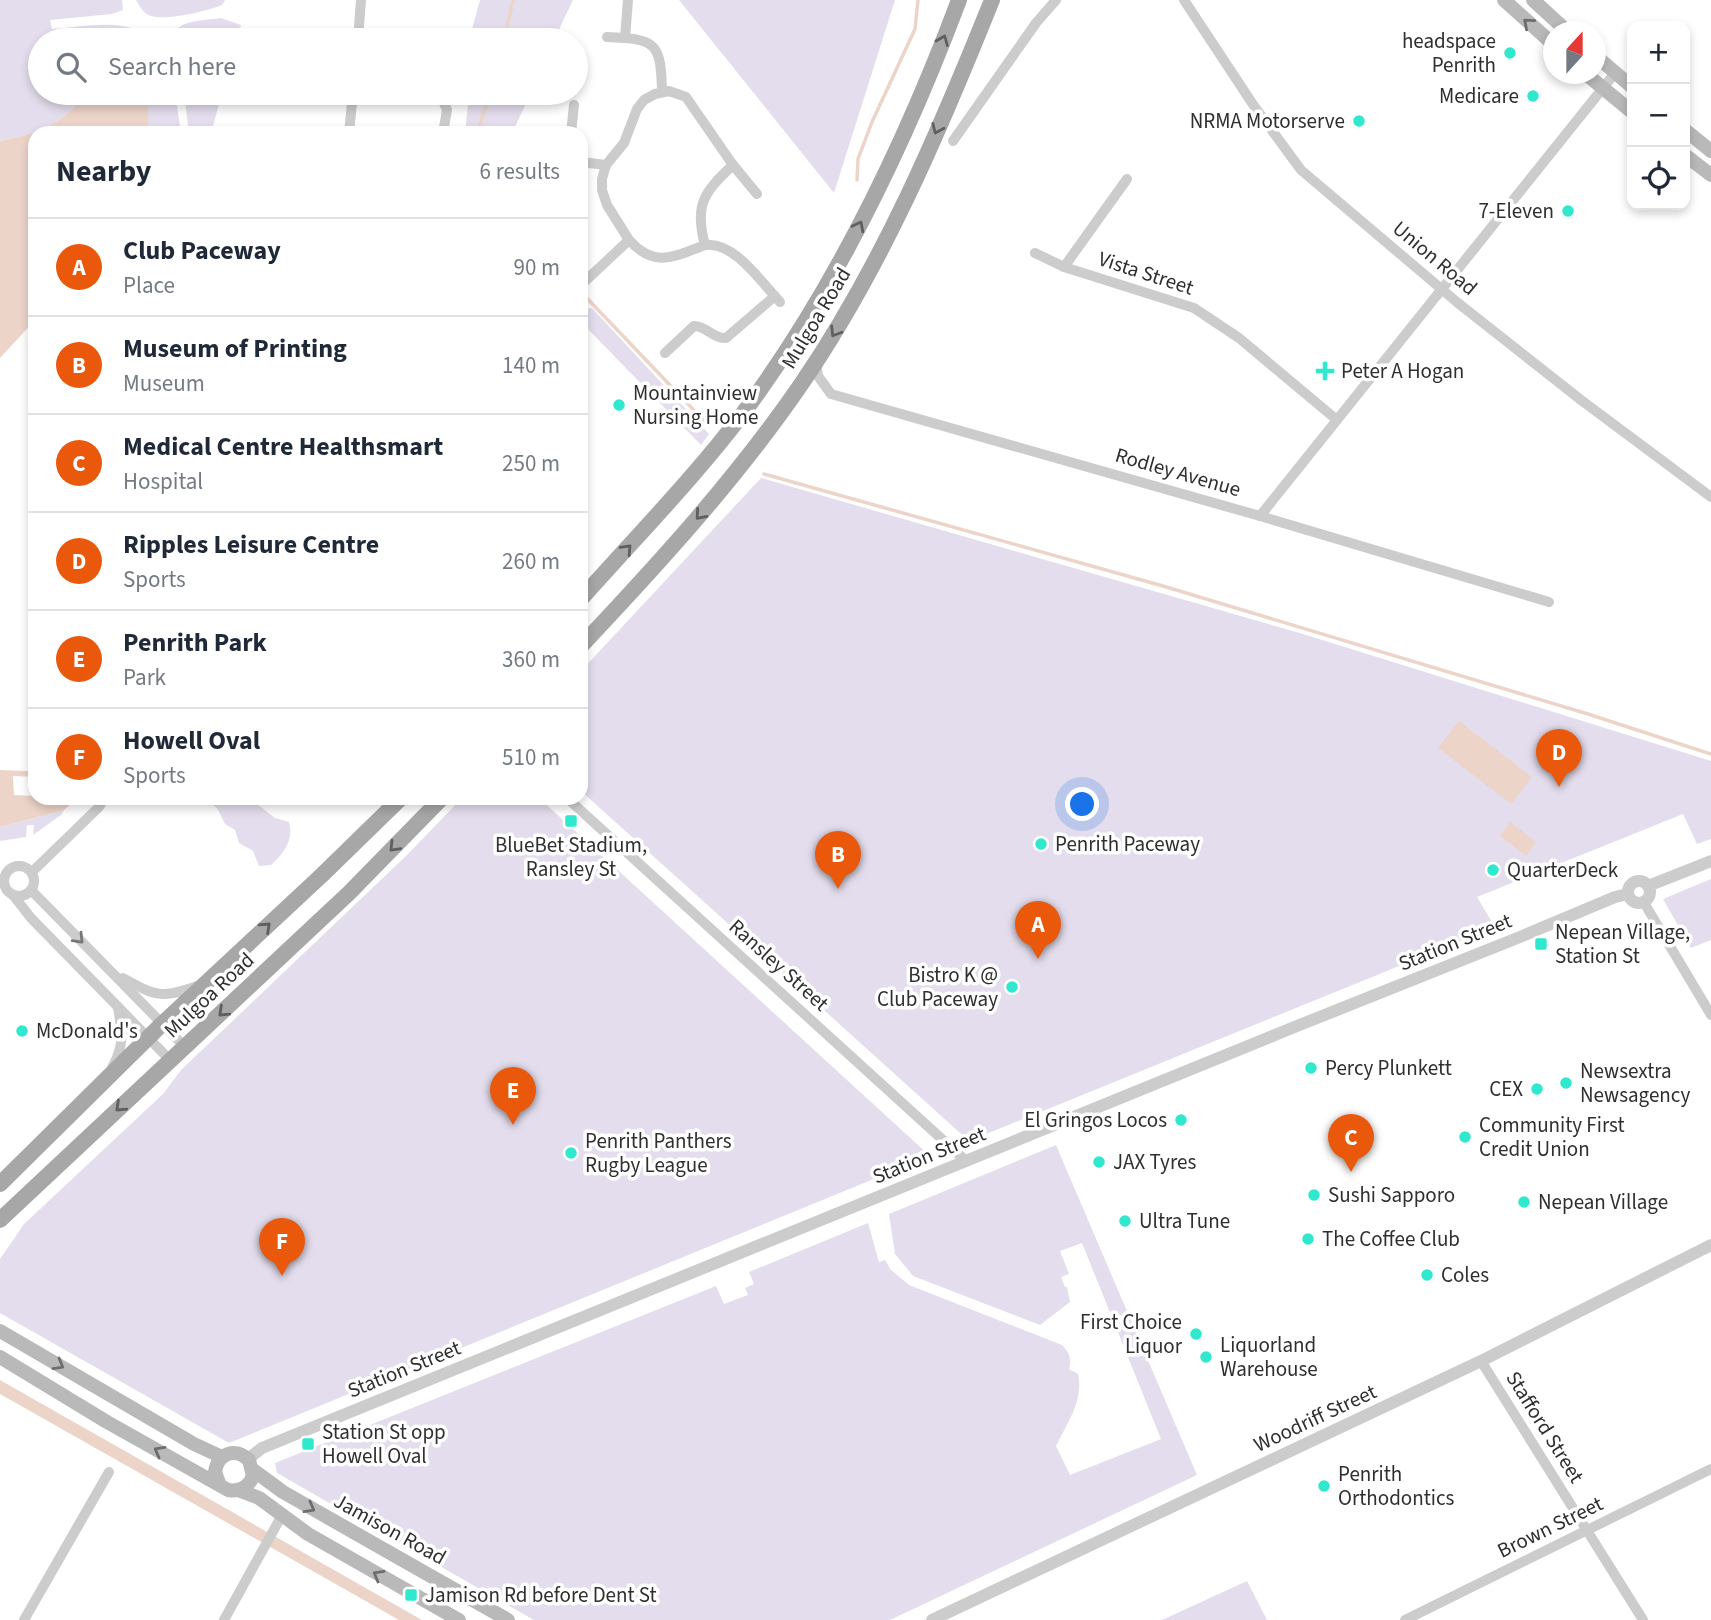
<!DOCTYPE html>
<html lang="en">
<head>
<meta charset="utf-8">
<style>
  :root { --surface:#fff; --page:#f2f2f3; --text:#1f2937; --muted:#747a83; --line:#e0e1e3; --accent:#ea580c }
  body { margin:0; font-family:"Source Sans 3",sans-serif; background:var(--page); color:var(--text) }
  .controls { position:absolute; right:21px; top:21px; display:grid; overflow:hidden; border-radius:14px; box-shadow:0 4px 10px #0003 }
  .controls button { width:63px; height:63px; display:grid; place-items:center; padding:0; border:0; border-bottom:2px solid var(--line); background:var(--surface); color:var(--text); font:35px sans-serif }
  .compass { position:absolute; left:1543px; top:21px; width:63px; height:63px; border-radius:50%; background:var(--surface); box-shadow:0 4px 10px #0003; rotate:21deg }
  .you { position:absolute; left:1083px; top:805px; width:24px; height:24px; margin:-18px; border:5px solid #fff; border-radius:50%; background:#1a73e8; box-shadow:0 0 0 10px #1a73e833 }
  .badge { display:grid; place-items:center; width:46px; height:46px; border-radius:50%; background:var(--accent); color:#fff; font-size:23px; font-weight:700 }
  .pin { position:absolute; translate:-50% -58px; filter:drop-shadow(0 2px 4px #0008) }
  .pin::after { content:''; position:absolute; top:37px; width:24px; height:21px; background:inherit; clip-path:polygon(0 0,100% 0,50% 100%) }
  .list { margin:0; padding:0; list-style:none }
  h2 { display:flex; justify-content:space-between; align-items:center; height:91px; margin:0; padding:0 28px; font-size:30px }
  h2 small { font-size:23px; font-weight:400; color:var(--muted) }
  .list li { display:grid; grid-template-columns:46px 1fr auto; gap:21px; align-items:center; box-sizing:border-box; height:98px; padding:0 28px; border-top:2px solid var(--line) }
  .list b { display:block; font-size:26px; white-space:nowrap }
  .list p { margin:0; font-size:23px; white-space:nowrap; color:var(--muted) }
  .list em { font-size:23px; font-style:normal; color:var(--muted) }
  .icon { flex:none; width:38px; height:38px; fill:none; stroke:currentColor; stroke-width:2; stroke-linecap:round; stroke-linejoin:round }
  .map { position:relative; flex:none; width:1711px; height:1620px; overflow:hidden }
  .search { position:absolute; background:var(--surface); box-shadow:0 4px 10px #0003; left:28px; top:28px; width:560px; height:77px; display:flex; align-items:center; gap:18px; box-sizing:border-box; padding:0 24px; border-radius:38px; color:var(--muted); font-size:26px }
  .panel { position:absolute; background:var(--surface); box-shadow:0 4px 10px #0003; left:28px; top:126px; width:560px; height:679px; border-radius:21px }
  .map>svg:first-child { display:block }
</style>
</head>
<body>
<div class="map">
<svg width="1711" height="1620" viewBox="0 0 1711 1620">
  <rect width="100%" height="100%" fill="#fff"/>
  <!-- green -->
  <g fill="#e3dded">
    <path d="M 0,0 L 122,0 L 123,10 L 112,14 L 50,20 L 52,29 C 85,27 128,16 154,40 L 40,40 L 40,93 L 88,93 C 58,125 43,132 0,141 Z"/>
    <path d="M 136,0 L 225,0 L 222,5 C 208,11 165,21 151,16 C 143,13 140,7 136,0 Z"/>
    <path d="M 480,0 L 573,0 L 554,40 L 469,40 Z"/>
    <path d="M 679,0 L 895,0 L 834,193 Z"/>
    <path d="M 221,18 L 241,25 L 237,40 L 170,40 C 176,19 202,21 221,18 Z"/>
    <path d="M 145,93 L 175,93 L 181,133 L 148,133 L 148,107 Z"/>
    <path d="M 184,93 L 222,93 L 211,133 L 189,133 Z"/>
    <path d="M 467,93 L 531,93 L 512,133 L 465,133 L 469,96 Z"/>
    <path d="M 592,308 L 709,434 L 701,445 L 581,322 L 581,309 Z"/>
    <path d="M 761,478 L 1303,634 L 1711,761 L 1711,839 L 1697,844 L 1683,814 L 1477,897 L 1495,927 L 969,1141 L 581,791 L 581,671 Z"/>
    <path d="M 203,798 L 249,798 L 275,818 L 289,822 C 294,840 284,853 271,865 L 259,866 L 253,851 L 239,843 L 235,830 L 225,824 L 217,808 Z"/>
    <path d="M 462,798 L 539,798 L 930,1156 L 229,1443 L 0,1313 L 0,1259 L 24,1224 L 163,1094 L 181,1070 L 405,857 Z"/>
    <path d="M 64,810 L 61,815 L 33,835 L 34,825 L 27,825 L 26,837 L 0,841 L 0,827 Z"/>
    <path d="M 1711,879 L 1711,940 L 1691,948 L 1663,899 Z"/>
    <path d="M 1056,1145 L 1197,1475 L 890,1620 L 534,1620 L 277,1473 L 275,1463 L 716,1286 L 724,1304 L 748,1295 L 745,1288 L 754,1284 L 749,1272 L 868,1223 L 879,1262 L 885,1260 L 891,1270 L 909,1285 L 1062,1345 C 1069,1352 1072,1359 1069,1369 L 1078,1374 C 1084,1400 1067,1424 1056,1446 L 1070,1475 L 1161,1439 L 1082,1243 L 1060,1251 L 1069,1274 L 1061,1277 L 1065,1287 L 1067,1287 L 1070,1302 L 1040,1325 L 913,1276 L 895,1254 L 889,1214 Z"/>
    <path d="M 1247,1581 L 1267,1620 L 1162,1620 Z"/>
  </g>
  <!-- water -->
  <g fill="#edd4c9">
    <path d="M 88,93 L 145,93 L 148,107 L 148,133 L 35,133 L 35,320 L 0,358 L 0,141 C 43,132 57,126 88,93 Z"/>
    <path d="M 1459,721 L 1532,777 L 1511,804 L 1438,748 Z"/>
    <path d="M 29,758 L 32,758 L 32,775 L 35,777 L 13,776 L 14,795 L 77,798 L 64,810 L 0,827 L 0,770 L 28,771 Z"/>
    <path d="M 1510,822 L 1536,842 L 1526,856 L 1500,836 Z"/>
    <path d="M 0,1380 L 422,1620 L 399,1620 L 0,1394 Z"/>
  </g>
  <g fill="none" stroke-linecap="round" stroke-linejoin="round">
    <!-- stream -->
    <g stroke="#edd4c9" stroke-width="3.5">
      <path d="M 504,40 L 513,0"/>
      <path d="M 477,133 L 490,93"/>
      <path d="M 857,180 L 858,159 L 872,122 L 915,29 L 918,0"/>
      <path d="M 581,292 L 709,426"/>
      <path d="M 764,474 L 1163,586 L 1588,714 L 1711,754"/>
    </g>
    <!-- minor -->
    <g stroke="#ccc" stroke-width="10">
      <path d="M 1184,0 L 1254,106 L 1301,170 L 1458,303 L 1581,400 L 1711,497"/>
      <path d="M 607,37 C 656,39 661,42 662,92"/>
      <path d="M 625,38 L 628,0"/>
      <path d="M 358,40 L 361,0"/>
      <path d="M 353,100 L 435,97 L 443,101 L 447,110 L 443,133"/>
      <path d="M 349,133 L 353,93"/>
      <path d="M 571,133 L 574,105"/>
      <path d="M 953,141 L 1036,23 L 1056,0"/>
      <path d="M 581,162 L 606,165"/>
      <path d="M 733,165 L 757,194"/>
      <path d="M 705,245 C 734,241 761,282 780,302"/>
      <path d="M 1035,253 L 1064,267 L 1194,308 L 1239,338 L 1337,420"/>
      <path d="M 1064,267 L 1127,179"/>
      <path d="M 581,285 L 629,240 L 607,205 L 602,190 L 602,179 L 606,165 L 624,143 L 637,109 L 644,100 L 655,94 L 669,91 L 686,97 L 733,165 C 704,192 694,205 705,245 C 675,256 655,269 629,240"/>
      <path d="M 665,353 L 694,326 C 707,326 713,339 726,338 L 775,296"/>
      <path d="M 816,362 L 818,376 L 831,394 L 1260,516 L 1549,602"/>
      <path d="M 1260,516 L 1615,73"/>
      <path d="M 567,798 L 966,1161"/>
      <circle cx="19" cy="881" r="15"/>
      <path d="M 32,872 L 99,807 L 104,798"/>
      <path d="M 31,890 L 184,1046"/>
      <path d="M 13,895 L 31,918 L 170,1060"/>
      <path d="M 1643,901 L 1711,1015"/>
      <path d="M 123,978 C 157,997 163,999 200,985"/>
      <path d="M 112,1068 C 125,1044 122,1033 118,1007"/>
      <path d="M 1481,1361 L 1643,1620"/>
      <path d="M 24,1620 L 109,1472"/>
      <path d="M 224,1620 L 282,1515"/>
      <path d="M 1405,1620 L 1711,1469"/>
    </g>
    <!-- tertiary -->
    <g stroke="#ccc" stroke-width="12">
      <circle cx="1639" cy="892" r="11"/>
      <path d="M 1648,886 L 1711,861"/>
      <path d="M 248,1459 L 262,1448 L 1292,1028 L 1520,937 L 1615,897 L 1628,894"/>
      <path d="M 932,1620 L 1481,1361 L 1711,1245"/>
    </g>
    <!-- secondary -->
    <g stroke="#b9b9b9" stroke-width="14">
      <path d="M 1504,0 L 1554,45"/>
      <path d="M 1533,0 L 1568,32"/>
      <path d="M 1596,56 L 1632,87"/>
      <path d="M 1586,74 L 1632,112"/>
      <path d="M 1685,130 L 1711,151"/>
      <path d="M 1685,155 L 1711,175"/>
      <path d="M 0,1331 L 194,1444 L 222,1457"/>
      <path d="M 0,1357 L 107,1422 L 228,1490 C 240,1492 249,1487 253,1476 L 249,1460 C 235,1447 218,1453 215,1472 L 219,1483"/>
      <path d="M 253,1470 L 283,1492 L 508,1620"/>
      <path d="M 238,1490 L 259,1498 L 308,1534 L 459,1620"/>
    </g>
    <!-- primary -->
    <g stroke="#a7a7a7" stroke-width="16">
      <path d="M 581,599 C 636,537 694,478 744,412 C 836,288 905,144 959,0"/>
      <path d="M 581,646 C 660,562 737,478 802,383 C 882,266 939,132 992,0"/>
      <path d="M 0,1184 L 162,1024 L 322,875 L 401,798"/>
      <path d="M 0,1220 L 349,893 L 442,798"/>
    </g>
  </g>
  <!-- one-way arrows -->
  <defs><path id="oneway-chevron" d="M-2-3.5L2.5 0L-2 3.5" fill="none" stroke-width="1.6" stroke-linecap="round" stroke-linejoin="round" transform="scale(1.75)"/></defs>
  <g stroke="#6d6d6d">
    <use href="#oneway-chevron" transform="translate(1528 23) rotate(-139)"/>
    <use href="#oneway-chevron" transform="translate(59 1365) rotate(30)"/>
    <use href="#oneway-chevron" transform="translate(159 1451) rotate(-151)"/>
    <use href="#oneway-chevron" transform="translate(310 1508) rotate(29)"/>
    <use href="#oneway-chevron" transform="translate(378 1575) rotate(-150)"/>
  </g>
  <g stroke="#5f5f5f">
    <use href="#oneway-chevron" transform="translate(943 40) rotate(-68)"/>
    <use href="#oneway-chevron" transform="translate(937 129) rotate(114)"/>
    <use href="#oneway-chevron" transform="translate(859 226) rotate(-63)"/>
    <use href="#oneway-chevron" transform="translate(835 332) rotate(122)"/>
    <use href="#oneway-chevron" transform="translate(700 515) rotate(131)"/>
    <use href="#oneway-chevron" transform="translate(627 549) rotate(-47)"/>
    <use href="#oneway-chevron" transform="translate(394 847) rotate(134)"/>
    <use href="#oneway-chevron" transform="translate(266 927) rotate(-43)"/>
    <use href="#oneway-chevron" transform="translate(223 1012) rotate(137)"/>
    <use href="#oneway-chevron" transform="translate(120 1107) rotate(137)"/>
  </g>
  <use stroke="#767676" href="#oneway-chevron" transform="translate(79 939) rotate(46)"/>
  <!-- markers -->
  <g fill="#2fe8cd" stroke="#fff" stroke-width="2.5">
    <circle cx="1510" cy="53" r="7"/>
    <circle cx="1533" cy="96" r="7"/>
    <circle cx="1359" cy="121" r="7"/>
    <circle cx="1568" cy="211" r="7"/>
    <path d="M1321.5 360.5h7v7h7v7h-7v7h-7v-7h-7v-7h7z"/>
    <circle cx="619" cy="405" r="7"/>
    <rect x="564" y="814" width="14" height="14" rx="3.5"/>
    <circle cx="1041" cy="844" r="7"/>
    <circle cx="1493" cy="870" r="7"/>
    <rect x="1534" y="937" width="14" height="14" rx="3.5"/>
    <circle cx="1012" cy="987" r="7"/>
    <circle cx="22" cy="1031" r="7"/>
    <circle cx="1311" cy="1068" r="7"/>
    <circle cx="1566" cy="1083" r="7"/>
    <circle cx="1537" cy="1089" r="7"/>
    <circle cx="1181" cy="1120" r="7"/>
    <circle cx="1465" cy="1137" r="7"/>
    <circle cx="571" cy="1153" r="7"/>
    <circle cx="1099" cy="1162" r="7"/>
    <circle cx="1314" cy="1195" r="7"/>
    <circle cx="1524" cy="1202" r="7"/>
    <circle cx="1125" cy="1221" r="7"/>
    <circle cx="1308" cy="1239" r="7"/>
    <circle cx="1427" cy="1275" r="7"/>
    <circle cx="1196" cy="1334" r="7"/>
    <circle cx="1206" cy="1357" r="7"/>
    <rect x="301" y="1437" width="14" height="14" rx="3.5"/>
    <circle cx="1324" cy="1486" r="7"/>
    <rect x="404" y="1588" width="14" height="14" rx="3.5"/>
  </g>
  <g text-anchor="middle" stroke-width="7" stroke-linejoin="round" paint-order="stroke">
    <!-- poi labels -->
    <g font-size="21" fill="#2f2f2f" stroke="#fff" text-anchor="start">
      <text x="1496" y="48" text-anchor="end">headspace<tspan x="1496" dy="24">Penrith</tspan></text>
      <text x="1519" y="103" text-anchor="end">Medicare</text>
      <text x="1345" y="128" text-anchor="end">NRMA Motorserve</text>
      <text x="1554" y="218" text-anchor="end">7-Eleven</text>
      <text x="1341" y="378">Peter A Hogan</text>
      <text x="633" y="400">Mountainview<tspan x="633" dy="24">Nursing Home</tspan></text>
      <text x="1055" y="851">Penrith Paceway</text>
      <text x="571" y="852" text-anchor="middle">BlueBet Stadium,<tspan x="571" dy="24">Ransley St</tspan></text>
      <text x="1507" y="877">QuarterDeck</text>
      <text x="1555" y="939">Nepean Village,<tspan x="1555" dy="24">Station St</tspan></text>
      <text x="998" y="982" text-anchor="end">Bistro K @<tspan x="998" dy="24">Club Paceway</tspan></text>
      <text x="36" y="1038">McDonald's</text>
      <text x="1325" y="1075">Percy Plunkett</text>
      <text x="1580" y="1078">Newsextra<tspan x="1580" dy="24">Newsagency</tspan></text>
      <text x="1523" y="1096" text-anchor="end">CEX</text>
      <text x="1167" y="1127" text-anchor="end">El Gringos Locos</text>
      <text x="1479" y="1132">Community First<tspan x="1479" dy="24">Credit Union</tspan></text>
      <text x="585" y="1148">Penrith Panthers<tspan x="585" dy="24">Rugby League</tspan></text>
      <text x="1113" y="1169">JAX Tyres</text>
      <text x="1328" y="1202">Sushi Sapporo</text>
      <text x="1538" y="1209">Nepean Village</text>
      <text x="1139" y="1228">Ultra Tune</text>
      <text x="1322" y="1246">The Coffee Club</text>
      <text x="1441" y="1282">Coles</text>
      <text x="1182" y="1329" text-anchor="end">First Choice<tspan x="1182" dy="24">Liquor</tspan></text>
      <text x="1220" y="1352">Liquorland<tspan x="1220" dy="24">Warehouse</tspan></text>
      <text x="322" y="1439">Station St opp<tspan x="322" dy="24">Howell Oval</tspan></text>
      <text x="1338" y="1481">Penrith<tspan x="1338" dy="24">Orthodontics</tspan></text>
      <text x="425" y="1602">Jamison Rd before Dent St</text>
    </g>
    <!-- street labels -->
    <g font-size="21" fill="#2f2f2f" stroke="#fff">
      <text transform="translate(1435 258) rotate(40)" y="7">Union Road</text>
      <text transform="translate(1146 273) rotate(18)" y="7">Vista Street</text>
      <text transform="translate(816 318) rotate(-59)" y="7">Mulgoa Road</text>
      <text transform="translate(1178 472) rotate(16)" y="7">Rodley Avenue</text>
      <text transform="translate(1455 942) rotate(-22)" y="7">Station Street</text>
      <text transform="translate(779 965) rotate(42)" y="7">Ransley Street</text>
      <text transform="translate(209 995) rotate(-43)" y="7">Mulgoa Road</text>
      <text transform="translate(929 1155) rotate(-22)" y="7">Station Street</text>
      <text transform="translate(404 1369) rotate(-22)" y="7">Station Street</text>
      <text transform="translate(1315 1418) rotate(-25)" y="7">Woodriff Street</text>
      <text transform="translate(1545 1427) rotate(58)" y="7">Stafford Street</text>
      <text transform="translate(1550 1527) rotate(-26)" y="7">Brown Street</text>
      <text transform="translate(390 1529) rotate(29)" y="7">Jamison Road</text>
    </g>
  </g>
</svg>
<div class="controls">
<button>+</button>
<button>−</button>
<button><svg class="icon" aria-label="locate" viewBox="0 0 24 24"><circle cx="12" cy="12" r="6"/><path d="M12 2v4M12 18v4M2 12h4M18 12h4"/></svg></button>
</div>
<svg class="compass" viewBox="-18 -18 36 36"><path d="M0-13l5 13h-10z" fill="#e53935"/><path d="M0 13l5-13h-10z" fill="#747a83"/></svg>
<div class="you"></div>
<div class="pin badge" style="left:1038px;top:959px">A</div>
<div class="pin badge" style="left:838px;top:889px">B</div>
<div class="pin badge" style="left:1351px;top:1172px">C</div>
<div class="pin badge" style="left:1559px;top:787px">D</div>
<div class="pin badge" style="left:513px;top:1125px">E</div>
<div class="pin badge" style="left:282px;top:1276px">F</div>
<div class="search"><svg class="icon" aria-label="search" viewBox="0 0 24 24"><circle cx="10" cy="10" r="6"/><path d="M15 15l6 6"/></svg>Search here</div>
<section class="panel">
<h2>Nearby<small>6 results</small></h2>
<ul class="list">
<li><span class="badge">A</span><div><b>Club Paceway</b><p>Place</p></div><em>90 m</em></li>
<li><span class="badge">B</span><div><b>Museum of Printing</b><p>Museum</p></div><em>140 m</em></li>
<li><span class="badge">C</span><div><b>Medical Centre Healthsmart</b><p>Hospital</p></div><em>250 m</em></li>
<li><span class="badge">D</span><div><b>Ripples Leisure Centre</b><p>Sports</p></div><em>260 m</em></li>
<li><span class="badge">E</span><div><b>Penrith Park</b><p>Park</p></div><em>360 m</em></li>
<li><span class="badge">F</span><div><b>Howell Oval</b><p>Sports</p></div><em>510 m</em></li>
</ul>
</section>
</div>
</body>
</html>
